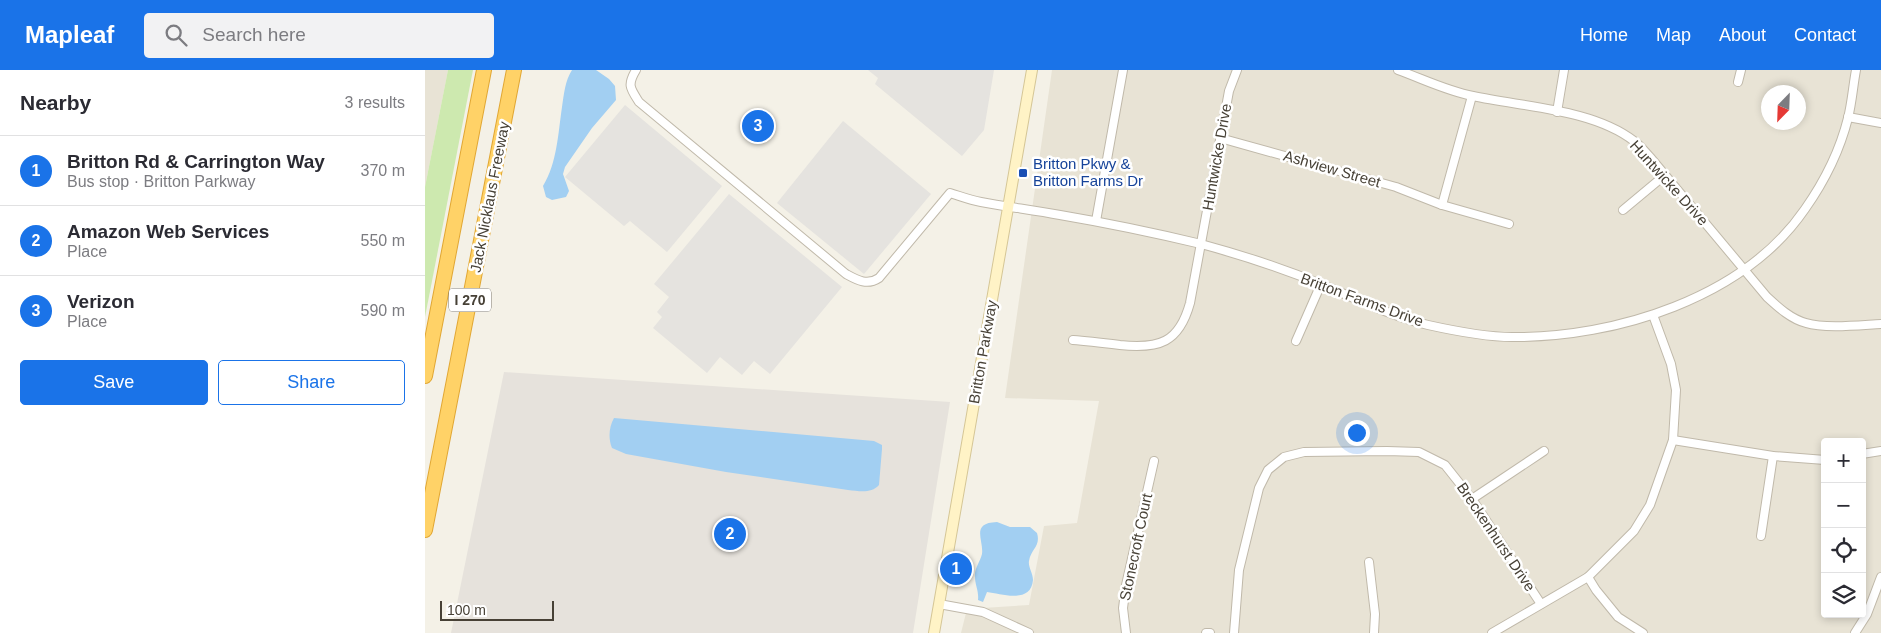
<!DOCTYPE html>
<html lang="en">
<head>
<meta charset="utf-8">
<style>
  :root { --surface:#fff; --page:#f2f2f3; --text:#2b2b33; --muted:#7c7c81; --line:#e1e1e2; --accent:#1a73e8 }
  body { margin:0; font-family:Arial,sans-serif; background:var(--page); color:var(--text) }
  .controls { position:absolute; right:15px; bottom:15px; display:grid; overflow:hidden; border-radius:5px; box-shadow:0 2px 8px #0003 }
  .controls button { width:45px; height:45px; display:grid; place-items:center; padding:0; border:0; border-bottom:1px solid var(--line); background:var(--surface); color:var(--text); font:25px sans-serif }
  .compass { position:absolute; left:1336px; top:15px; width:45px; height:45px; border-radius:50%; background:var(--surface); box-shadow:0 2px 8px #0003; rotate:203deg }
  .scale { position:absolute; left:15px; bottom:12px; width:114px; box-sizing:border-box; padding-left:5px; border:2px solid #474136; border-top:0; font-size:14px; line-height:18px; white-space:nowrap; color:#474136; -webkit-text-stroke:4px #fff; paint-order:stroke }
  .you { position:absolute; left:931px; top:362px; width:18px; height:18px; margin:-12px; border:4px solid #fff; border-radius:50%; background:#1a73e8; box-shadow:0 0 0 8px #1a73e833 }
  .badge { display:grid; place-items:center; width:32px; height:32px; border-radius:50%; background:var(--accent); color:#fff; font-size:16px; font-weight:700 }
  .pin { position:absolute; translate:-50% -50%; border:2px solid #fff; box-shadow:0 1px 5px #0006 }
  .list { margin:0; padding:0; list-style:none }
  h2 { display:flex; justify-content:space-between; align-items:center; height:65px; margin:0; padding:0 20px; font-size:21px }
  h2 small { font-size:16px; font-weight:400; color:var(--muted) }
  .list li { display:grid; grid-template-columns:32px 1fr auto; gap:15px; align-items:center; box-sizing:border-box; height:70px; padding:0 20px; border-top:1px solid var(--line) }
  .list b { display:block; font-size:19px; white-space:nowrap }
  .list p { margin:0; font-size:16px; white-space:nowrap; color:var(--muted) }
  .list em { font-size:16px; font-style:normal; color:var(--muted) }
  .actions { display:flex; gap:10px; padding:15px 20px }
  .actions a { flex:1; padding:11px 0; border:1px solid var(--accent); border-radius:5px; text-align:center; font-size:18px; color:var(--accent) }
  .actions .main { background:var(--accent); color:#fff }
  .icon { flex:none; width:28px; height:28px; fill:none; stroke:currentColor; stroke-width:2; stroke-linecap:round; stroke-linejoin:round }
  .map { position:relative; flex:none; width:1456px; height:563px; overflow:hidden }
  header { display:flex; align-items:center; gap:30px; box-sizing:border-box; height:70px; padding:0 25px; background:var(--accent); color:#fff }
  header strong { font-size:24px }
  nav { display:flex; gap:28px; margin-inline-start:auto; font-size:18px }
  .search { width:350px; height:45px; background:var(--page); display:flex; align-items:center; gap:12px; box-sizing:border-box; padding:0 18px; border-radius:5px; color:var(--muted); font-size:19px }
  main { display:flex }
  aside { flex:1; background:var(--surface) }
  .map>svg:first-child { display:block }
</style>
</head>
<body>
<header>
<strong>Mapleaf</strong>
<div class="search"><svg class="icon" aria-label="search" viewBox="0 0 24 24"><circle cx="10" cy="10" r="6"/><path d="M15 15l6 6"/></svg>Search here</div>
<nav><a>Home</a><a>Map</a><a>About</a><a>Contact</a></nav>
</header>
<main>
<aside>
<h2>Nearby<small>3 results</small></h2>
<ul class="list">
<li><span class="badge">1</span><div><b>Britton Rd &amp; Carrington Way</b><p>Bus stop · Britton Parkway</p></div><em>370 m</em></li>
<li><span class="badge">2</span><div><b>Amazon Web Services</b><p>Place</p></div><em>550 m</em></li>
<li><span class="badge">3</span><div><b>Verizon</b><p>Place</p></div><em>590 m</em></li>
</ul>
<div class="actions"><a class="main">Save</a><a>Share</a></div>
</aside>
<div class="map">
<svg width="1456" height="563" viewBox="0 0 1456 563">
  <rect width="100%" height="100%" fill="#f4f1e7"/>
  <!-- residential -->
  <g fill="#e8e3d5" fill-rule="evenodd">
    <path d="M 0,0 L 23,0 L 0,117 Z"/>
    <path d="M 627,0 L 1456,0 L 1456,563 L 536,563 L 542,539 L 604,535 L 619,456 L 652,453 L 674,331 L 580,328 ZM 1344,22 L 1374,22 L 1374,52 L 1344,52 ZM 1400,372 L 1437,372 L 1437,544 L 1400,544 Z"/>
  </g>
  <!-- industrial -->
  <path fill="#e6e2dc" d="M 79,302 L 525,332 L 488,563 L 26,563 Z"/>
  <!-- green -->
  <path fill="#cde9af" d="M 23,0 L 48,0 L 0,247 L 0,117 Z"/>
  <!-- parking -->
  <g fill="#e5e3df">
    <path d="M 443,0 L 569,0 L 559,60 L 537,86 L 450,14 L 453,8 Z"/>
    <path d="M 200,35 L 297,116 L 242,182 L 205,151 L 199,156 L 140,107 Z"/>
    <path d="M 418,51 L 506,124 L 439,204 L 352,133 Z"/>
    <path d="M 304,124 L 417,217 L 345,304 L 329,291 L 317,305 L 295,287 L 282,303 L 228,258 L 237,247 L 232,242 L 244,227 L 229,214 Z"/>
  </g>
  <!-- water -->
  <g fill="#a2cff2">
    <path d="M 147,0 L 171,0 L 184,9 L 190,16 L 191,30 L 167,58 L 140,97 L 138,104 L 144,121 L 141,127 L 127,130 L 121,127 L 118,116 C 132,93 133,64 137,37 C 139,24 140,11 147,0 Z"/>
    <path d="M 189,348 L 449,371 L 457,375 L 457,379 L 454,415 C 446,424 434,421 423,420 L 301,402 L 201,384 L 187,378 C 183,368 184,357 189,348 Z"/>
    <path d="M 572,452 L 585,457 L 605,457 L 612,463 C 616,476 606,479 604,491 C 603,497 608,503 608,510 C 606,534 577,524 562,522 L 558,532 L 553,530 C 554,521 550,515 550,507 C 549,499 555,492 557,484 C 559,470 545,453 572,452 Z"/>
  </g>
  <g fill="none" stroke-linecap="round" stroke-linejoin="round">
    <defs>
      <g id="minor">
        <path d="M 211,0 C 202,15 205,18 214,32 L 421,204 C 432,210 442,216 454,208 L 525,123 C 535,126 545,130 556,132 C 582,137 609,140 635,145 C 682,153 730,163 776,174 C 817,185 859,199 898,215 C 932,229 966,246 1003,255 C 1030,261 1059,267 1087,267 C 1190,268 1319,228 1380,139 C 1399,112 1415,80 1423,48 C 1427,32 1428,16 1431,0"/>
        <path d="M 973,0 C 998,9 1022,21 1048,26 C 1098,37 1168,39 1209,71 C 1215,75 1220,82 1225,87 L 1342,227 C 1354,238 1366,249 1381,253 C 1400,259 1436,255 1456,254"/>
        <path d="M 1313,12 L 1316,0"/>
        <path d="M 1132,42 L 1139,0"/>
        <path d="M 1423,47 L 1456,53"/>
        <path d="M 795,68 L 971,117 L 1017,135 L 1084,154"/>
        <path d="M 1017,135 L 1047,26"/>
        <path d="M 1198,140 L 1240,105"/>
        <path d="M 671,151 L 698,0"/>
        <path d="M 648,270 C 663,271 679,273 695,275 C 734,279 754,273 765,233 L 804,21 L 812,0"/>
        <path d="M 871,271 L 896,214"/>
        <path d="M 1248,370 L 1348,386 L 1400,390"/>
        <path d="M 1437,384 L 1456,381"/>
        <path d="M 1047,429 L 1119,381"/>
        <path d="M 1336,466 L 1348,386"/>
        <path d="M 944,492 L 950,544 L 949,563"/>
        <path d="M 1163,507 L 1171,520 L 1193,547 L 1218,563"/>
        <path d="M 514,534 L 558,542 L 604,563"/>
        <path d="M 701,563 L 698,538 L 701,515 L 729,391"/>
        <path d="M 781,563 L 785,563"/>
        <path d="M 809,563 L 814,500 L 834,418 L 843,400 L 859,387 L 879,382 L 962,381 L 994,382 L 1020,395 L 1047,429 L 1116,534"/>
        <path d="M 1067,563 L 1163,507 L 1209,461 L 1225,435 L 1248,370 L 1251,320 L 1246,294 L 1228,245"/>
        <path d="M 1430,563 L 1442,544 L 1456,507"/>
      </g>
      <path id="secondary" d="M 509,563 L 607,0"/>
      <g id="motorway">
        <path d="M 0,306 L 59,0"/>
        <path d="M 0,460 L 89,0"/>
      </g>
    </defs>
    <!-- minor casing -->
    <use href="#minor" stroke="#c0b9aa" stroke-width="10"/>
    <!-- secondary casing -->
    <use href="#secondary" stroke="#d5c696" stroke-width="12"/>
    <!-- motorway casing -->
    <use href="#motorway" stroke="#e1a734" stroke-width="16"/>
    <!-- minor -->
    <use href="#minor" stroke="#fff" stroke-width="8"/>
    <!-- secondary -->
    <use href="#secondary" stroke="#fff3c6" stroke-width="10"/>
    <!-- motorway -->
    <use href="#motorway" stroke="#ffd267" stroke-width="14"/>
  </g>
  <!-- markers -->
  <rect fill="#1a4fb4" stroke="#fff" stroke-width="2" x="593" y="98" width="10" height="10" rx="2.5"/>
  <g text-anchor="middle" stroke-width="5" stroke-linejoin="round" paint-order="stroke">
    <!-- shield labels -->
    <rect fill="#fff" stroke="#7e7a72" stroke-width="1" x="24" y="218.5" width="42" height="23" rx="4"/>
    <g font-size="14" font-weight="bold" fill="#474136">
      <text x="45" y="235">I 270</text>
    </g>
    <!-- street labels -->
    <g font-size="15" fill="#474136" stroke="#fff">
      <text transform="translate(792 87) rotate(-80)" y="5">Huntwicke Drive</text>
      <text transform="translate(907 99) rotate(16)" y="5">Ashview Street</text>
      <text transform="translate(1244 113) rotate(48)" y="5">Huntwicke Drive</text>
      <text transform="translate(65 127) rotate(-79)" y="5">Jack Nicklaus Freeway</text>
      <text transform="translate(937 230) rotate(20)" y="5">Britton Farms Drive</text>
      <text transform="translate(558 282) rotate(-80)" y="5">Britton Parkway</text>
      <text transform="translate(1071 467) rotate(56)" y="5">Breckenhurst Drive</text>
      <text transform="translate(711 477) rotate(-78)" y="5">Stonecroft Court</text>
    </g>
    <!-- transit labels -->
    <g font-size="15" fill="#164399" stroke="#fff" text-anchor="start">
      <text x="608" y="99">Britton Pkwy &amp;<tspan x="608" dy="17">Britton Farms Dr</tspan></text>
    </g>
  </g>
</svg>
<div class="controls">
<button>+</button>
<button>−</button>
<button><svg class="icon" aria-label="locate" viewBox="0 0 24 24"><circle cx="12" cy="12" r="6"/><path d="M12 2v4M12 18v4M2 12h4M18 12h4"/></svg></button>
<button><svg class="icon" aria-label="layers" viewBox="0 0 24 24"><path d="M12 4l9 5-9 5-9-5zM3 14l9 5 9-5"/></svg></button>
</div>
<svg class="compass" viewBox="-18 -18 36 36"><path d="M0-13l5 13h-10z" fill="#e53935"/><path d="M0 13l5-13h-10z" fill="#7c7c81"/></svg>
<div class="scale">100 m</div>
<div class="you"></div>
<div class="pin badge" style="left:531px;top:499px">1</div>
<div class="pin badge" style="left:305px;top:464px">2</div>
<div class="pin badge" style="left:333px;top:56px">3</div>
</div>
</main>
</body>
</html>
